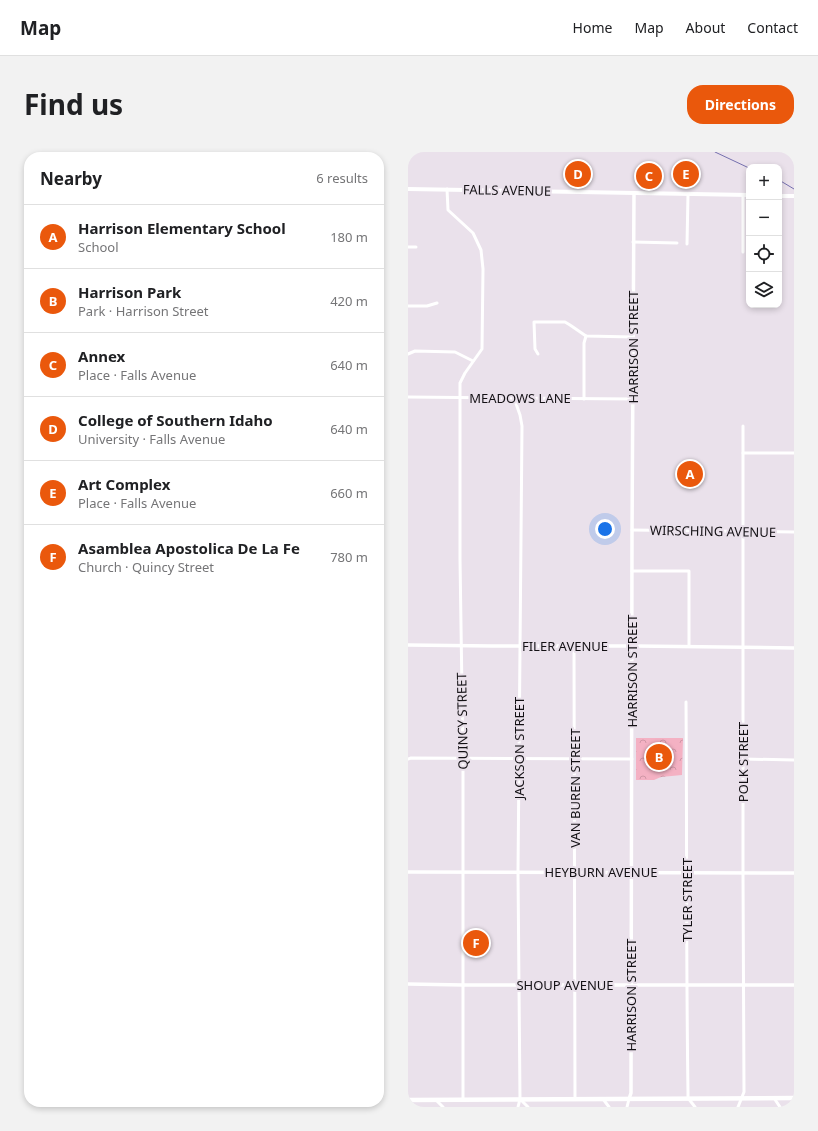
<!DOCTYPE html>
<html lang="en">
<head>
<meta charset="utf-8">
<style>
  :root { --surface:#fff; --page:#f2f2f2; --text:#202124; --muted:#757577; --line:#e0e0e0; --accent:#ea580c }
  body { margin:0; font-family:"Noto Sans",sans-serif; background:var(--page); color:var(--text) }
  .controls { position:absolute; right:12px; top:12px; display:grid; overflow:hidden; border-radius:8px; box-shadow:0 2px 6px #0003 }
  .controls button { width:36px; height:36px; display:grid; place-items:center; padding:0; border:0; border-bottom:1px solid var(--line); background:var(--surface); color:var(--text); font:20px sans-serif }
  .you { position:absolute; left:197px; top:377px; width:14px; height:14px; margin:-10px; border:3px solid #fff; border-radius:50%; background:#1a73e8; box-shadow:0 0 0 6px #1a73e833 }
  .badge { display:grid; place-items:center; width:26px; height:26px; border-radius:50%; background:var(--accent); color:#fff; font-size:13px; font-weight:700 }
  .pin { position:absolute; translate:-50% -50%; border:2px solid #fff; box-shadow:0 1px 4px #0006 }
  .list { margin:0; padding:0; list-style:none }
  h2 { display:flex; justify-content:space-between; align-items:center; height:52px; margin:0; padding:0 16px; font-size:17px }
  h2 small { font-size:13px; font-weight:400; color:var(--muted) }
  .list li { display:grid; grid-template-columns:26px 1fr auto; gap:12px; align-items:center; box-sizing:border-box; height:64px; padding:0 16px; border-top:1px solid var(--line) }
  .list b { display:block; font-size:15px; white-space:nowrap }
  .list p { margin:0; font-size:13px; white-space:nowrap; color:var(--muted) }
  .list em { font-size:13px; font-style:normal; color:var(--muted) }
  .icon { flex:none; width:22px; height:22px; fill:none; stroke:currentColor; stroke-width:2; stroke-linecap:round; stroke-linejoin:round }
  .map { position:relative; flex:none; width:386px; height:955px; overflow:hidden; border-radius:16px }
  header { display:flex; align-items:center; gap:24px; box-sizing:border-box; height:56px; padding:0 20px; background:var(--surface); border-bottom:1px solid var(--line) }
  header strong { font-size:19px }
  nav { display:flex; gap:22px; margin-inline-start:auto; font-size:14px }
  .intro { display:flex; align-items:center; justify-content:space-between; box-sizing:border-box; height:96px; padding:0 24px }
  h1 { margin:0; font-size:28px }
  .button { padding:10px 18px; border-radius:16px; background:var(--accent); color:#fff; font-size:14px; font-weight:700 }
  main { display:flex; gap:24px; padding:0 24px }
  aside { flex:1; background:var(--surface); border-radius:16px; box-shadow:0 2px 6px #0003 }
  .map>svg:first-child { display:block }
</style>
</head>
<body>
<header>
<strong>Map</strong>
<nav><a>Home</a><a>Map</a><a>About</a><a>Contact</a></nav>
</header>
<div class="intro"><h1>Find us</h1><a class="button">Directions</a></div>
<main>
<aside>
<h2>Nearby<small>6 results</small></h2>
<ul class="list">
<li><span class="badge">A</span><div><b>Harrison Elementary School</b><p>School</p></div><em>180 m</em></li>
<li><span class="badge">B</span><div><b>Harrison Park</b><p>Park · Harrison Street</p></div><em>420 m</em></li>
<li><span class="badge">C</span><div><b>Annex</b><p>Place · Falls Avenue</p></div><em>640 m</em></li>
<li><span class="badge">D</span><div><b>College of Southern Idaho</b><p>University · Falls Avenue</p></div><em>640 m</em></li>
<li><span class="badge">E</span><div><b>Art Complex</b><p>Place · Falls Avenue</p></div><em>660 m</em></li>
<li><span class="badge">F</span><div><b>Asamblea Apostolica De La Fe</b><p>Church · Quincy Street</p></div><em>780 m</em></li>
</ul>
</aside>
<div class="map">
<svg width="386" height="955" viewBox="0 0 386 955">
  <defs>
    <pattern id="park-crowns" width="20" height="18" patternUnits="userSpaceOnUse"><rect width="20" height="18" fill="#f4b1c3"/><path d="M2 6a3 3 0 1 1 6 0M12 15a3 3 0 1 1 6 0" fill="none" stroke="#d097a7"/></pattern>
  </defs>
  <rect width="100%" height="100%" fill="#eae1eb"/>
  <!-- park -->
  <path fill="url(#park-crowns)" d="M 228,586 L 275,586 L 274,623 L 253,625 L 246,628 L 228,628 Z"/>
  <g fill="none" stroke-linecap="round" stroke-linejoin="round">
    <!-- stream -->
    <g stroke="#7570ae" stroke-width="1">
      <path d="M 307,0 L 341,16"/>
      <path d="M 371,28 L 386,37"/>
    </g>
    <!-- minor -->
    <g stroke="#fff" stroke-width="3">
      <path d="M 384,0 L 386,2"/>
      <path d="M 39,37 L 40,58 L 65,81 L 73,98 L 75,117 L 74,197 L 57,221 L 52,231 L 52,407 L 55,606 L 55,947"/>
      <path d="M 335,43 L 335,100"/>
      <path d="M 225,90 L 269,91"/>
      <path d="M 279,92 L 280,42"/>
      <path d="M 0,95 L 8,95"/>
      <path d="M 0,154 L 19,154 L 29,151"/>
      <path d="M 0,202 L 7,199 L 47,200 L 65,209"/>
      <path d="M 130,202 L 127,197 L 126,170 L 157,170 L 162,173 L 178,184 L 225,185"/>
      <path d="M 0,245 L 225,247"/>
      <path d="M 106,246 L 112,263 L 114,274 L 110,720 L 112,947 L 110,955"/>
      <path d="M 176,247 L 176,191 L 178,184"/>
      <path d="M 335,301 L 386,301"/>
      <path d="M 224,378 L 386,380"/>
      <path d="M 224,419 L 281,419 L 281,494"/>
      <path d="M 166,494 L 167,947"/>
      <path d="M 278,550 C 279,680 278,810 280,940 L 280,946 L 287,955"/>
      <path d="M 0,607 L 3,606 L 224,607"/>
      <path d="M 335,607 L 386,608"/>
      <path d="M 366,946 L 372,955"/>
      <path d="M 112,947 L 120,955"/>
      <path d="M 195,947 L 201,955"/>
      <path d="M 28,948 L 35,955"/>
      <path d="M 219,955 L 221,947"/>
      <path d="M 330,955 L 336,940 L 335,721 L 335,274"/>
    </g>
    <!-- tertiary -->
    <g stroke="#fff" stroke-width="3.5">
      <path d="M 0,493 L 84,494 L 228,494 L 386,496"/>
      <path d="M 0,720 L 386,721"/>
      <path d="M 0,832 L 55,833 L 386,833"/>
      <path d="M 221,947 L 223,941 L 224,383 L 226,41"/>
    </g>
    <!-- secondary -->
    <g stroke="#fff" stroke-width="4">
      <path d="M 0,37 L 341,43"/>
      <path d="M 371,44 L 386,44"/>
    </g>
    <!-- primary -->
    <path stroke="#fff" stroke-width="4.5" d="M 0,948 L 386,946"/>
  </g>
  <g text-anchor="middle" stroke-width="4" stroke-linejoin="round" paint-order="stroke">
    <!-- street labels -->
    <g font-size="13" fill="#141115" stroke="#eae1eb">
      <text transform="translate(99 38) rotate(1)" y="5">FALLS AVENUE</text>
      <text transform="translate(225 195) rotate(-90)" y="5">HARRISON STREET</text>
      <text x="112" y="251">MEADOWS LANE</text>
      <text transform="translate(305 379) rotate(1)" y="5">WIRSCHING AVENUE</text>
      <text x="157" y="499">FILER AVENUE</text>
      <text transform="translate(224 519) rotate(-90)" y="5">HARRISON STREET</text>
      <text transform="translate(54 569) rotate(-91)" y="5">QUINCY STREET</text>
      <text transform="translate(111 596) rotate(-90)" y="5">JACKSON STREET</text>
      <text transform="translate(335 610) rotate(-90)" y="5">POLK STREET</text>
      <text transform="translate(167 636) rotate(-90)" y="5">VAN BUREN STREET</text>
      <text x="193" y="725">HEYBURN AVENUE</text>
      <text transform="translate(279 748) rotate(-90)" y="5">TYLER STREET</text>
      <text x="157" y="838">SHOUP AVENUE</text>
      <text transform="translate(223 843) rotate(-90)" y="5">HARRISON STREET</text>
    </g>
  </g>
</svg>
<div class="controls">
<button>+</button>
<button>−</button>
<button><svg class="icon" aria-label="locate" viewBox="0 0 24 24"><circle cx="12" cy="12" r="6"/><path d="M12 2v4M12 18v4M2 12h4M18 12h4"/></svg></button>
<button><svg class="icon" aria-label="layers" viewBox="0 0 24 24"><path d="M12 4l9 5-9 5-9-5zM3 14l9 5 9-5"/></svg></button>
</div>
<div class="you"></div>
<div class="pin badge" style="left:282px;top:322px">A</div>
<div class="pin badge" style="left:251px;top:605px">B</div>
<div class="pin badge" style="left:241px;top:24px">C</div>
<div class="pin badge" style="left:170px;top:22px">D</div>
<div class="pin badge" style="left:278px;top:22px">E</div>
<div class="pin badge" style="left:68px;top:791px">F</div>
</div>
</main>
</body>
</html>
